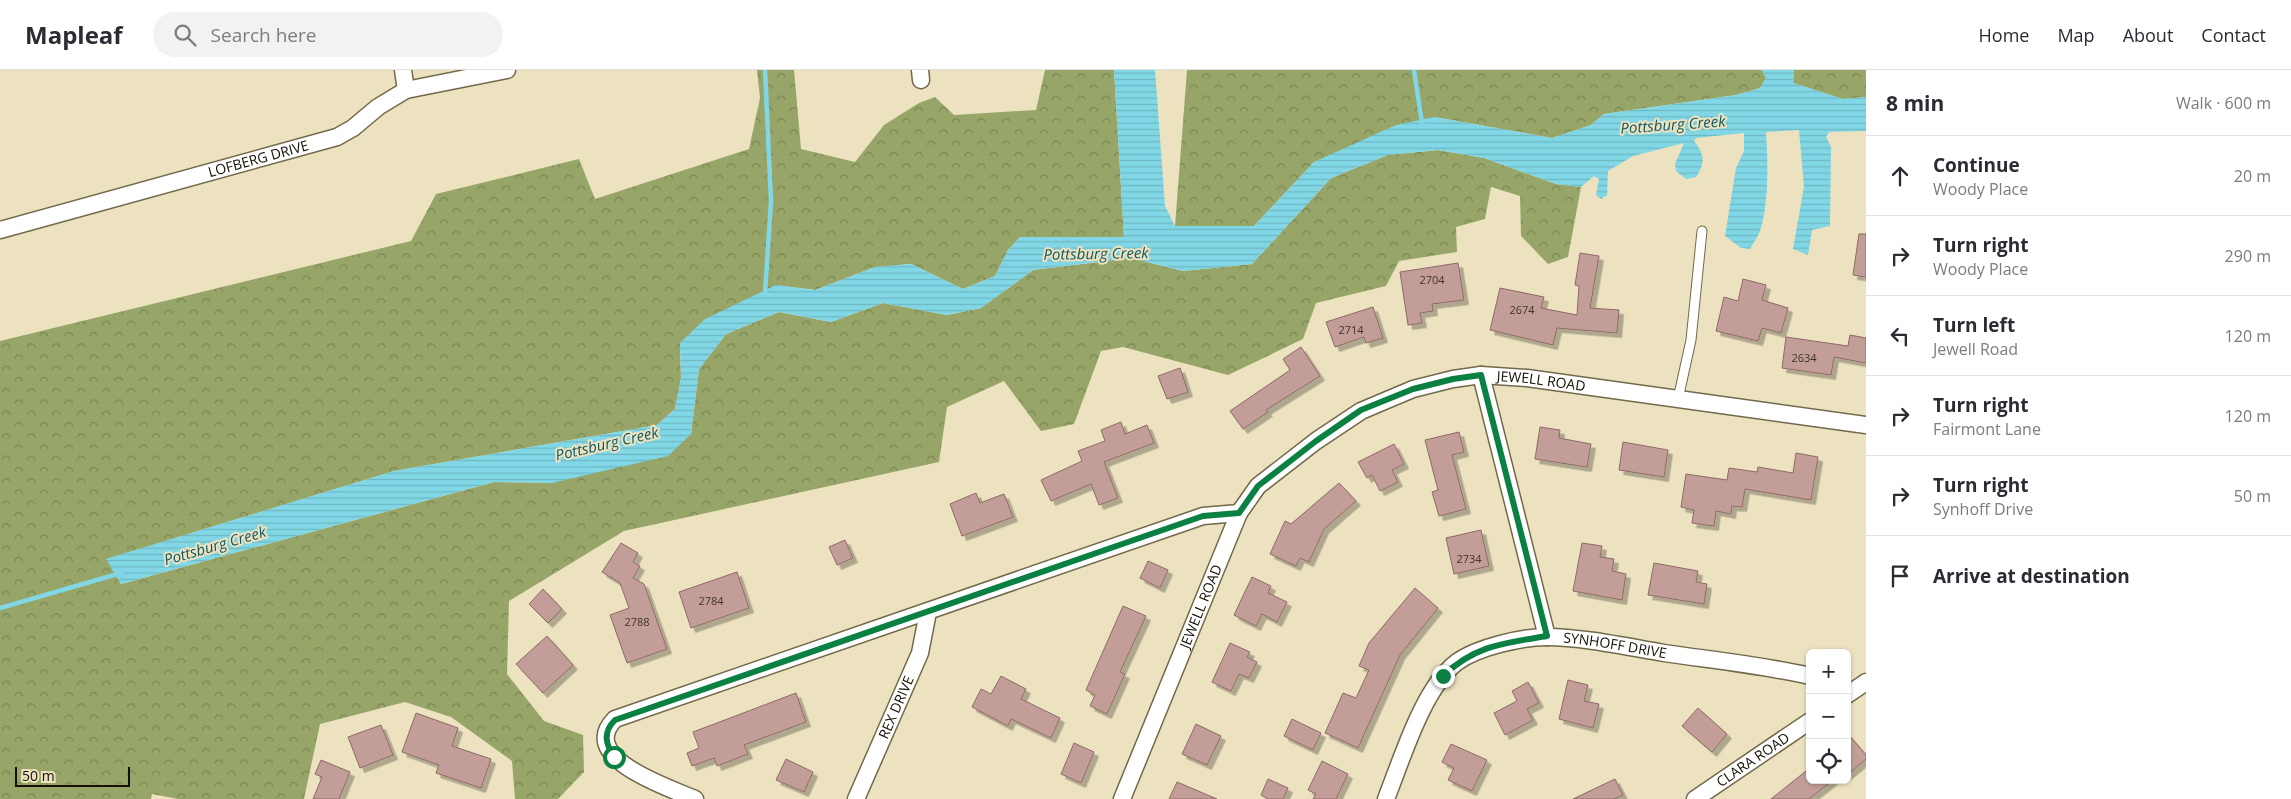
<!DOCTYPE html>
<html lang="en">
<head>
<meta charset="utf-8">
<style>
  :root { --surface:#fff; --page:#f2f2f3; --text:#2b2b33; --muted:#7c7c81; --line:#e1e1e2 }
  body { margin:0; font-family:"Open Sans",sans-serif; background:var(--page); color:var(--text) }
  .controls { position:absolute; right:15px; bottom:15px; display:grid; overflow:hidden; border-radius:8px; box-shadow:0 1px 4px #0004 }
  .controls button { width:45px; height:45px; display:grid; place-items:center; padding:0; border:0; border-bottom:1px solid var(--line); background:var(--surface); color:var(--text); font:25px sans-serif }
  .scale { position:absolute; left:15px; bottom:12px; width:115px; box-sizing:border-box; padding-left:5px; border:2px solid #141005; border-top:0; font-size:14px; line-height:18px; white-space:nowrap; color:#141005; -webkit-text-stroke:4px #ede2c0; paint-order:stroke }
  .stop { position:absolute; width:15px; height:15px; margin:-11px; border:4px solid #0b8043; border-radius:50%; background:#fff }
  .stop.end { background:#0b8043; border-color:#fff; box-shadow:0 1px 5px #0008 }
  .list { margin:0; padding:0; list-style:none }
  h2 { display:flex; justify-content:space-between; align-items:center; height:65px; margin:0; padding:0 20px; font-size:21px }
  h2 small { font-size:16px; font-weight:400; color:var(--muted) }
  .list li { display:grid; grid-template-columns:32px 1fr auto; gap:15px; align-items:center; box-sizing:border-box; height:80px; padding:0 20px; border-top:1px solid var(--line) }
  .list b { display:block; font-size:19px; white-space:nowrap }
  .list p { margin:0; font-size:16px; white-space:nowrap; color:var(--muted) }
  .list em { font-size:16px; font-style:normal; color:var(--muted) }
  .icon { flex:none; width:28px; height:28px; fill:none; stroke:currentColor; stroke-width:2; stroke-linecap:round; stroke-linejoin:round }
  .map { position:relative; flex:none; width:1866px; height:729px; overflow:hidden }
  header { display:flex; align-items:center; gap:30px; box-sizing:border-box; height:70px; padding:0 25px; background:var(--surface); border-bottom:1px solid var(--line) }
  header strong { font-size:24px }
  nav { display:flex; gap:28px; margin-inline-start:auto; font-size:18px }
  .search { width:350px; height:45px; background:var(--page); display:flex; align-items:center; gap:12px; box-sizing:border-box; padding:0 18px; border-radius:28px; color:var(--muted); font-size:19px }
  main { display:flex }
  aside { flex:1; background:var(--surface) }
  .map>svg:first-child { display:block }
</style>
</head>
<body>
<header>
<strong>Mapleaf</strong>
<div class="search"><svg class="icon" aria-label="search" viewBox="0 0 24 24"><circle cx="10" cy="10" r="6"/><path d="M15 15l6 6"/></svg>Search here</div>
<nav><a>Home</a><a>Map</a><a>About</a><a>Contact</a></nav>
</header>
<main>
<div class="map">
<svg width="1866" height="729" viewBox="0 0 1866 729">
  <defs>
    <pattern id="forest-crowns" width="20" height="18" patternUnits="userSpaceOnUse" patternTransform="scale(1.25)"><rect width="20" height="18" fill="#97a668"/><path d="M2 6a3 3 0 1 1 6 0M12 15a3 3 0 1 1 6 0" fill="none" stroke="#7a8654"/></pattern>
    <pattern id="water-rules" width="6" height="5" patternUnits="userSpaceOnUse" patternTransform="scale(1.25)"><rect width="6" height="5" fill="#81d7e5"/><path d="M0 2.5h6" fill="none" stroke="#6fb8c3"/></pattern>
    <filter id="shadow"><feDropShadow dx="4.5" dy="4.5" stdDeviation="0" flood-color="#0004"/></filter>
  </defs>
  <rect width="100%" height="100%" fill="#ede2c0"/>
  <!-- forest -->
  <g fill="url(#forest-crowns)">
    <path d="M 757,0 L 794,0 L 801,79 L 855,92 L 884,55 L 919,33 L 935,27 L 954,45 L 1036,40 L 1045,0 L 1114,0 L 1124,167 L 1020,167 L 1008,180 L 995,206 L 963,219 L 911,194 L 875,197 L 815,220 L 776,215 L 680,273 L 681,308 L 675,339 L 657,355 L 394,401 L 107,489 L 121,514 L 494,412 L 552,413 L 691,364 L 699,299 L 726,264 L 779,242 L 831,252 L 883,233 L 947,245 L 981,238 L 1033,200 L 1131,188 L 1183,201 L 1252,194 L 1331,108 L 1388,85 L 1438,80 L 1484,88 L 1556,114 L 1581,117 L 1568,187 L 1548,194 L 1521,166 L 1520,126 L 1491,117 L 1485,149 L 1456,157 L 1457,182 L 1399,191 L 1386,216 L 1316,233 L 1303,269 L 1228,305 L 1123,277 L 1101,281 L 1074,354 L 1041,361 L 1004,311 L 947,337 L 939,392 L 624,461 L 509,531 L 507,604 L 544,651 L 583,665 L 584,702 L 558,729 L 515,729 L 512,691 L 451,647 L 405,632 L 320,654 L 304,729 L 178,729 L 152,724 L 151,729 L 0,729 L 0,271 L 411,171 L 436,124 L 579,89 L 595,129 L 749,79 L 760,28 Z"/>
    <path d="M 1187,0 L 1762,0 L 1766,8 L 1760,18 L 1736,25 L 1604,44 L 1591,55 L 1552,68 L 1434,47 L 1314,92 L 1254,156 L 1175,156 Z"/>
    <path d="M 1794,0 L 1866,0 L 1866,27 L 1843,29 L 1793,13 Z"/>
  </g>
  <!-- water -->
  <path fill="url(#water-rules)" d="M 1114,0 L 1155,0 L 1165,136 L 1175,156 L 1254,156 L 1314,92 L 1396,55 L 1434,47 L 1552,68 L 1591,55 L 1604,44 L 1736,25 L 1760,18 L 1766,8 L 1762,0 L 1794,0 L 1793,13 L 1843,29 L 1866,27 L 1866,61 L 1829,62 L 1826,67 L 1831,77 L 1830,156 L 1812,160 L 1808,185 L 1793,179 L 1804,117 L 1799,60 L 1766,62 C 1768,90 1769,135 1760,161 C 1758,167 1753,173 1750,179 L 1741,178 L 1725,166 L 1736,98 L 1744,81 L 1744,63 L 1696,68 L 1694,71 C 1704,84 1706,92 1696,107 L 1686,109 L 1676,101 L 1675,94 L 1684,73 L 1633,86 L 1608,101 L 1607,125 L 1601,129 L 1596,125 L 1599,109 L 1594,106 L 1581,117 L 1556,114 L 1484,88 L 1438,80 L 1388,85 L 1331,108 L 1252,194 L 1183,201 L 1131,188 L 1033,200 L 981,238 L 947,245 L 883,233 L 831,252 L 779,242 L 726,264 L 699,299 L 691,364 L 668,386 L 552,413 L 494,412 L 121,514 L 106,489 L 394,401 L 657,355 L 675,339 L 681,308 L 680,273 L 705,249 L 776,215 L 815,220 L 875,197 L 911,194 L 963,219 L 995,206 L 1008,180 L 1020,167 L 1124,167 Z"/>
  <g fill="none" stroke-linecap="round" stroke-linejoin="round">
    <!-- stream -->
    <g stroke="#81d7e5" stroke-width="4.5">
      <path d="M 765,0 L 771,131 L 765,223"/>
      <path d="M 1414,0 L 1422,53"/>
      <path d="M 0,538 L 121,503"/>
    </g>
  </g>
  <!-- building -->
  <g fill="#c39e99" stroke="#8c6965" filter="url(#shadow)">
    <path d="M 1859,164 L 1866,164 L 1866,207 L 1853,205 Z"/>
    <path d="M 1580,183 L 1599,186 L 1590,238 L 1619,240 L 1617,263 L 1557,258 L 1553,275 L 1490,260 L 1500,218 L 1544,227 L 1541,238 L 1577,245 L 1579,216 L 1575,215 Z"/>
    <path d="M 1458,193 L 1464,230 L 1432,234 L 1433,241 L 1420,243 L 1422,253 L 1408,255 L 1400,202 Z"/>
    <path d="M 1743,209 L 1766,215 L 1762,230 L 1788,238 L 1781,263 L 1762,258 L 1758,271 L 1716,261 L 1724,227 L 1738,231 Z"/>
    <path d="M 1373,237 L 1383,268 L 1366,273 L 1364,267 L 1335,277 L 1326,252 Z"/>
    <path d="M 1850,265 L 1866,268 L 1866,293 L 1834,287 L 1831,305 L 1782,298 L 1786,267 L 1848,276 Z"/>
    <path d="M 1301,277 L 1320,306 L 1266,340 L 1268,342 L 1243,359 L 1230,341 L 1290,300 L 1283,289 Z"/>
    <path d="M 1180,298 L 1188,322 L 1167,329 L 1158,306 Z"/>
    <path d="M 1121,352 L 1125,364 L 1147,355 L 1154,373 L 1104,392 L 1118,428 L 1099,435 L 1091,414 L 1051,431 L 1041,410 L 1082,391 L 1078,381 L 1105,371 L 1101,360 Z"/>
    <path d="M 1540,357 L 1560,360 L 1559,368 L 1591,374 L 1587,397 L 1535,389 Z"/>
    <path d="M 1459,362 L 1464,382 L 1452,385 L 1466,439 L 1439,446 L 1432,422 L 1438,420 L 1425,370 Z"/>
    <path d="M 1623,372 L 1668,380 L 1664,407 L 1619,400 Z"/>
    <path d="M 1394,374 L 1404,394 L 1392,400 L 1398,412 L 1380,421 L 1372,405 L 1367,408 L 1358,392 Z"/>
    <path d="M 1796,383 L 1818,387 L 1811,430 L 1745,419 L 1742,437 L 1732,436 L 1731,444 L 1716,441 L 1714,456 L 1692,453 L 1694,440 L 1681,437 L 1686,404 L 1727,410 L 1729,398 L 1757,402 L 1758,397 L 1793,403 Z"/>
    <path d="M 1339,413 L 1356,431 L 1324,459 L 1309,492 L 1300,488 L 1296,496 L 1270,484 L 1285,451 L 1291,454 Z"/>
    <path d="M 976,423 L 980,433 L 1004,424 L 1013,447 L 962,466 L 950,434 Z"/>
    <path d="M 1481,460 L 1489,496 L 1454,504 L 1446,468 Z"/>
    <path d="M 845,470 L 853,488 L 837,495 L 829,477 Z"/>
    <path d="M 621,473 L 638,483 L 633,492 L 640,496 L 633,508 L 644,514 L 667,579 L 627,593 L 610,545 L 629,538 L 620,513 L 602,502 Z"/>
    <path d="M 1582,473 L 1602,476 L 1600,487 L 1614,489 L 1612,501 L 1626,504 L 1622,530 L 1573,521 Z"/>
    <path d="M 1148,491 L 1168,500 L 1160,518 L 1140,508 Z"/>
    <path d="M 1654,493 L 1698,501 L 1696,512 L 1707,514 L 1704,534 L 1648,525 Z"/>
    <path d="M 737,502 L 749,538 L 691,558 L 679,522 Z"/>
    <path d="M 1252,507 L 1271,516 L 1268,523 L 1287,532 L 1277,552 L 1262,544 L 1256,556 L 1234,545 Z"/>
    <path d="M 1415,518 L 1438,538 L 1400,585 L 1358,678 L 1325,663 L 1343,623 L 1356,628 L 1369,600 L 1359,596 L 1369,573 Z"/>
    <path d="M 543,519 L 562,539 L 548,553 L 529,534 Z"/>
    <path d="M 1123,536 L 1146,546 L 1120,602 L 1125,604 L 1107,644 L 1090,636 L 1095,625 L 1086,620 Z"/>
    <path d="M 547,566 L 573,595 L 543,623 L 516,594 Z"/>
    <path d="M 1230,573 L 1250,582 L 1247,587 L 1257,592 L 1249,608 L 1239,604 L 1231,621 L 1212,612 Z"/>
    <path d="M 1001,606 L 1026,619 L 1021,629 L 1060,648 L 1051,668 L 1011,649 L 1008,656 L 972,637 L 981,619 L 991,624 Z"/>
    <path d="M 1568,610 L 1588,615 L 1584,631 L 1599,634 L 1593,658 L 1559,649 Z"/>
    <path d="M 1528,612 L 1539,633 L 1527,639 L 1533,650 L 1505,665 L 1494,643 L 1517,631 L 1512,621 Z"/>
    <path d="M 796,623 L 806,652 L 744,675 L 748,684 L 717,696 L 714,688 L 692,696 L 687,683 L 699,678 L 693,662 Z"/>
    <path d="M 1698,638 L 1727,664 L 1712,682 L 1682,656 Z"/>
    <path d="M 416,643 L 458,658 L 452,676 L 491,689 L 481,718 L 436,703 L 439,695 L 402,682 Z"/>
    <path d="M 1292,649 L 1321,663 L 1313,680 L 1284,666 Z"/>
    <path d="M 1196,654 L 1221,666 L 1207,695 L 1182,684 Z"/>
    <path d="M 381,655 L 393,685 L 360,698 L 348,667 Z"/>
    <path d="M 1847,663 L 1866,685 L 1866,689 L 1847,705 Z"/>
    <path d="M 1074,673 L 1094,682 L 1081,713 L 1061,704 Z"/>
    <path d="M 1451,674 L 1487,690 L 1472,721 L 1448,710 L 1454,698 L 1442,692 Z"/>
    <path d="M 786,689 L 813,702 L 804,722 L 776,710 Z"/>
    <path d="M 321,690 L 350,702 L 339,729 L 313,729 L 322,707 L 315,704 Z"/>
    <path d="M 1322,691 L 1348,704 L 1336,729 L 1313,729 L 1316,724 L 1308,720 Z"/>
    <path d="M 1806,701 L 1810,706 L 1810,710 L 1833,710 L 1809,729 L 1771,729 Z"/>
    <path d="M 1268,709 L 1288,718 L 1283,729 L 1268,729 L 1261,725 Z"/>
    <path d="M 1615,709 L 1623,725 L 1614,729 L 1573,729 Z"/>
    <path d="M 1177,712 L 1217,729 L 1169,729 Z"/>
  </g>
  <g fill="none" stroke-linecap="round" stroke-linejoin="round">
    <defs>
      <path id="lane" d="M 1678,329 L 1691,270 L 1702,161"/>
      <g id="street">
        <path d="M 403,0 L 406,20"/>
        <path d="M 920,0 L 921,10"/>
        <path id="s1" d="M 0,160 L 337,67 L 353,58 L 378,37 L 406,20 L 507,0"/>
        <path d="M 1481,305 L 1547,567"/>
        <path d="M 1847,625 L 1866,612"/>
        <path d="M 695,729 C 670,718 576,688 615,649 L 1203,446 L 1239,443"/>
        <path id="s2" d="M 856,729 L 920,583 L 928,542"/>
        <path id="s3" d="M 1122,729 L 1239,443 L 1258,416 L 1316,371 L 1361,341 L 1413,319 L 1453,309 L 1481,305 L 1527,308 L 1866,355"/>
        <path id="s4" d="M 1386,729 C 1402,689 1423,618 1457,592 C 1478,577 1522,567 1547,567 C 1582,567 1628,577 1664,583 C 1712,590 1762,595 1810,606"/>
        <path id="s5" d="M 1695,729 L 1810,651"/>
      </g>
    </defs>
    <!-- lane casing -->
    <use href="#lane" stroke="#72684a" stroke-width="11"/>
    <!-- street casing -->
    <use href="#street" stroke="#72684a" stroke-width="19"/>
    <!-- lane -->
    <use href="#lane" stroke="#fff" stroke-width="9"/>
    <!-- street -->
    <use href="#street" stroke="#fff" stroke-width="16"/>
  </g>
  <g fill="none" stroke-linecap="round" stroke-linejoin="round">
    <!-- route -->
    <path stroke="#0b8043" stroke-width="6" d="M 614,687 C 605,673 603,662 615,650 L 1203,446 L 1239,443 L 1258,416 L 1316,371 L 1361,340 L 1413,319 L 1453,309 L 1481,305 L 1547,566 C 1505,573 1475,575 1443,606"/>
  </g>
  <g text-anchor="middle" stroke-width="4" stroke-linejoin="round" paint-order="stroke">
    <!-- number labels -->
    <g font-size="11" fill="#40342a">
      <text x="1432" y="214">2704</text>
      <text x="1522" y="244">2674</text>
      <text x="1351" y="264">2714</text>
      <text x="1804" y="292">2634</text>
      <text x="1469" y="493">2734</text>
      <text x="711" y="535">2784</text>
      <text x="637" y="556">2788</text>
    </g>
    <!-- street labels -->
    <g font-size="14" fill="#141005" stroke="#ede2c0">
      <text dy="5" stroke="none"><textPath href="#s1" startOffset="268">LOFBERG DRIVE</textPath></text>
      <text dy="5" stroke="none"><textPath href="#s3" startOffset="656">JEWELL ROAD</textPath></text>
      <text dy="5" stroke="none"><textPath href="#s3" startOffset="208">JEWELL ROAD</textPath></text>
      <text dy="5" stroke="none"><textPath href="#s4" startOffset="319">SYNHOFF DRIVE</textPath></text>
      <text dy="5" stroke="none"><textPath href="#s2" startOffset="100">REX DRIVE</textPath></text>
      <text dy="5" stroke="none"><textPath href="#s5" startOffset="70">CLARA ROAD</textPath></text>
    </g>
    <!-- water labels -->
    <g font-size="15" font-style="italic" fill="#0c5862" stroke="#ede2c0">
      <text transform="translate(1673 55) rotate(-4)" y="5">Pottsburg Creek</text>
      <text transform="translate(1096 184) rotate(-1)" y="5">Pottsburg Creek</text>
      <text transform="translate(607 374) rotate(-13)" y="5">Pottsburg Creek</text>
      <text transform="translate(215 476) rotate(-16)" y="5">Pottsburg Creek</text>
    </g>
  </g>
</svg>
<div class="controls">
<button>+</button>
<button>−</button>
<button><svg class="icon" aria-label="locate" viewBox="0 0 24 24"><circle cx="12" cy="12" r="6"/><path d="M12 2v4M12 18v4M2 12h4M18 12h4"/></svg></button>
</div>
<div class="scale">50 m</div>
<div class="stop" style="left:614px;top:687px"></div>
<div class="stop end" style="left:1443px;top:606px"></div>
</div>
<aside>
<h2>8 min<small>Walk · 600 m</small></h2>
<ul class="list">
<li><svg class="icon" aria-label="ahead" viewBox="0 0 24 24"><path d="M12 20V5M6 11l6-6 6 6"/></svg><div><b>Continue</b><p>Woody Place</p></div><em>20 m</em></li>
<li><svg class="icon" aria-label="right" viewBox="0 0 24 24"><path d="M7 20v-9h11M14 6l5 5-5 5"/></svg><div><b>Turn right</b><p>Woody Place</p></div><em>290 m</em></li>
<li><svg class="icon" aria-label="left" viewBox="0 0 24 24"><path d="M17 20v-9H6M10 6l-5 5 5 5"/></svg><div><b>Turn left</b><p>Jewell Road</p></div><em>120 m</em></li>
<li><svg class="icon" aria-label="right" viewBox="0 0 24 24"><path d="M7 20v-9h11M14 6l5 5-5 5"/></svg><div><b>Turn right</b><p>Fairmont Lane</p></div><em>120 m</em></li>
<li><svg class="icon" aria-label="right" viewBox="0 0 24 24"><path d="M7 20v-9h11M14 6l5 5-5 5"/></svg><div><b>Turn right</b><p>Synhoff Drive</p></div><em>50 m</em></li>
<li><svg class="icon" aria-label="arrive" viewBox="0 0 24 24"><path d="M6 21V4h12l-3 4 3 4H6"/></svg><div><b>Arrive at destination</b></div></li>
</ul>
</aside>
</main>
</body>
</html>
